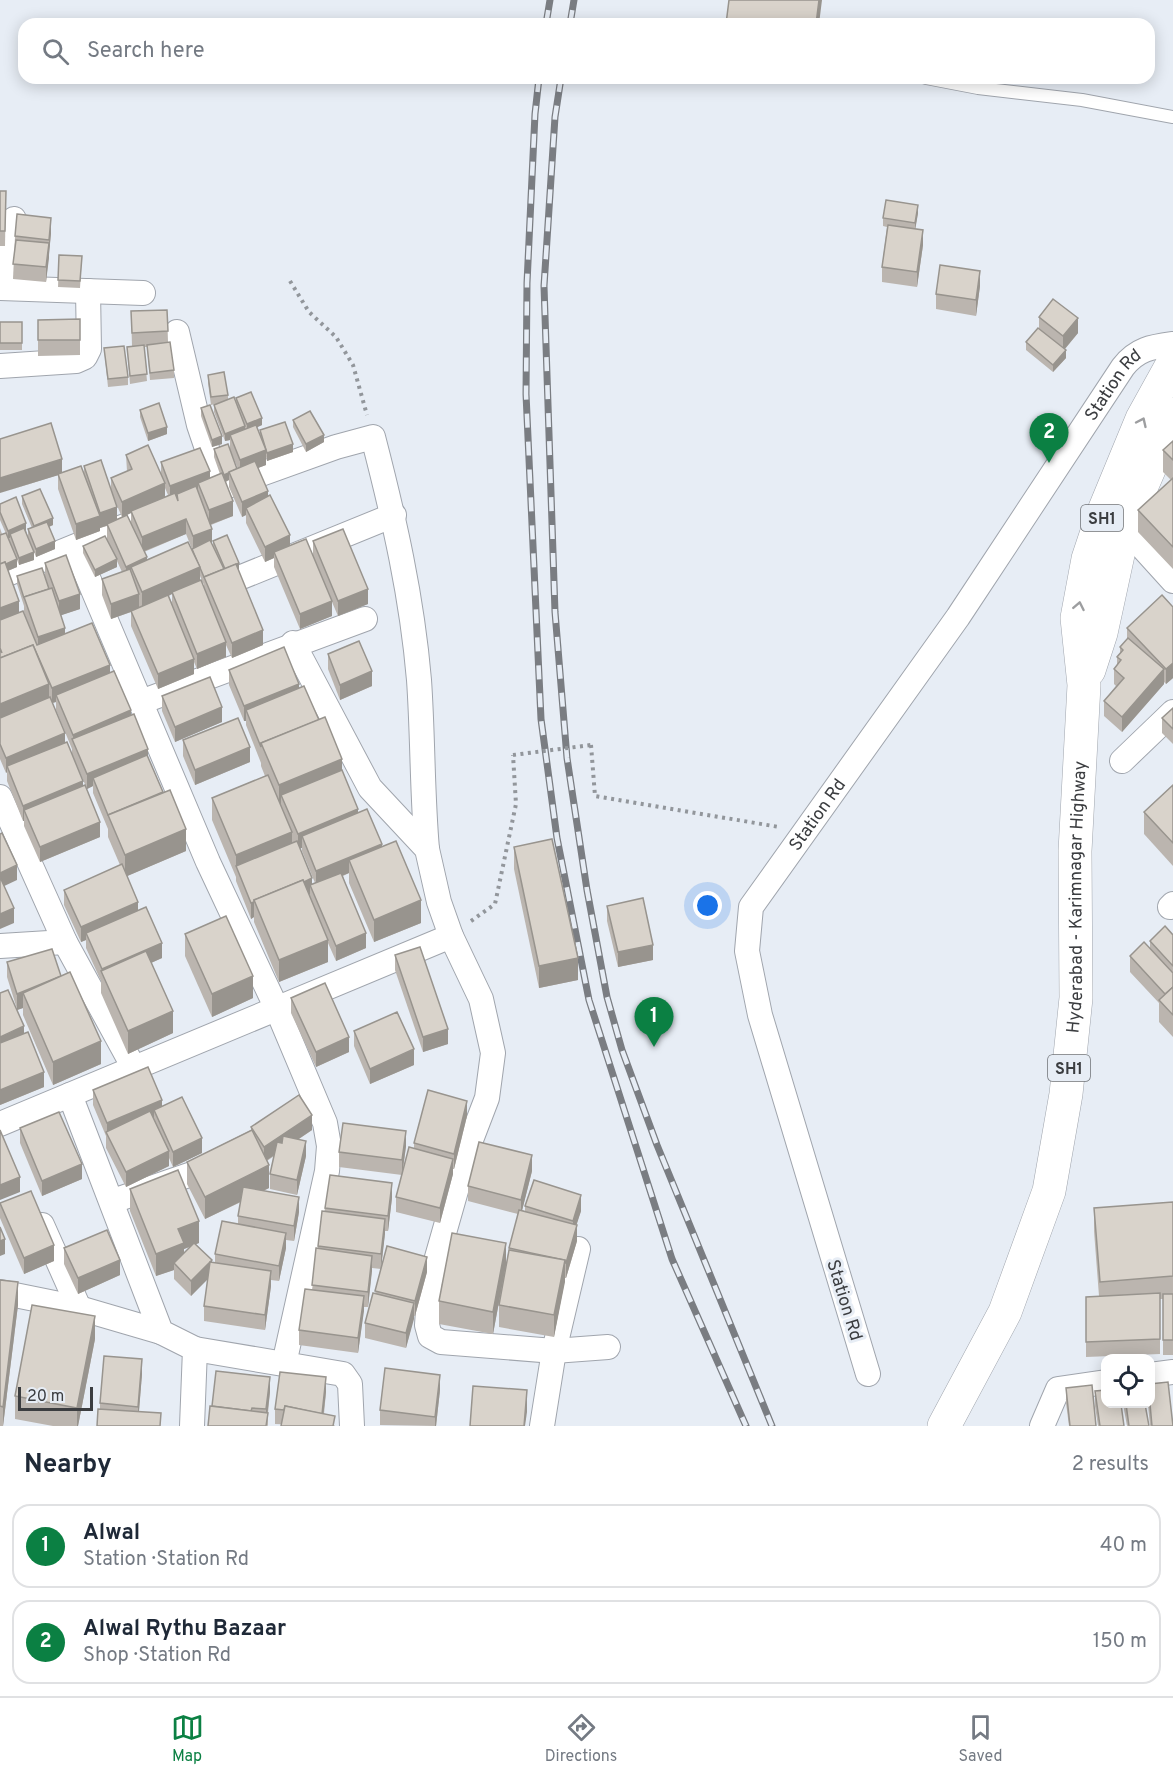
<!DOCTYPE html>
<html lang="en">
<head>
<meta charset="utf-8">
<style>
  :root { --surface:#fff; --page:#f6f6f7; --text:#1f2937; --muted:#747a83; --line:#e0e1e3; --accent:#0b8043 }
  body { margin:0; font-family:Overpass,sans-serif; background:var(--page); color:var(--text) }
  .controls { position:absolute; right:18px; bottom:18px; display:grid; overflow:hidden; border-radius:12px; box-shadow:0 3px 15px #0003 }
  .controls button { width:54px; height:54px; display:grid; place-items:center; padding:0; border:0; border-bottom:2px solid var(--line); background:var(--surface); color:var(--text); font:30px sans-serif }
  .scale { position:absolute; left:18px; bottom:15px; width:75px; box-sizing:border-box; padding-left:6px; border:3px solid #3b3d40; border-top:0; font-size:16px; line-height:21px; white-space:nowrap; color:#3b3d40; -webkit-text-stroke:4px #e7edf5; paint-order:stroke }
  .you { position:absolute; left:708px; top:906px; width:21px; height:21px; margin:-15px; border:4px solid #fff; border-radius:50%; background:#1a73e8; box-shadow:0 0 0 9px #1a73e833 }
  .badge { display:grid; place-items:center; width:39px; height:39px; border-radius:50%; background:var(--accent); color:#fff; font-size:20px; font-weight:700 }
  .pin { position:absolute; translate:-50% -50px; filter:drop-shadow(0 2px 3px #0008) }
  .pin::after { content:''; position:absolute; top:32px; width:21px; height:18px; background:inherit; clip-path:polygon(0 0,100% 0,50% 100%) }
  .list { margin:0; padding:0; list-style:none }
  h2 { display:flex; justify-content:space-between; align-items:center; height:78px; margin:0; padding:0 24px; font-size:26px }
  h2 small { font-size:20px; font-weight:400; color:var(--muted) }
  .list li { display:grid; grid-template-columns:39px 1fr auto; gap:18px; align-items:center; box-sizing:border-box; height:84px; margin:0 12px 12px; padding:0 12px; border:2px solid var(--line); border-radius:18px }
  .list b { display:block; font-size:22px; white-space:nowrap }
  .list p { margin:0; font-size:20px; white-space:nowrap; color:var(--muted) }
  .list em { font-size:20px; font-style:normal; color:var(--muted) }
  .icon { flex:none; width:33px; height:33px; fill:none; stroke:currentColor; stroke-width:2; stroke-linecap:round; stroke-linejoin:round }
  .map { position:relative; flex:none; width:1173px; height:1426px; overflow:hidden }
  .search { position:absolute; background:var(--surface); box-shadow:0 3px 15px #0003; left:18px; right:18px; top:18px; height:66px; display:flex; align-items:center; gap:15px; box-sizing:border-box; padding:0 21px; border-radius:18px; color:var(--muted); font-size:22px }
  .sheet { height:270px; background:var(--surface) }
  nav { display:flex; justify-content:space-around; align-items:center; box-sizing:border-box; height:84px; border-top:2px solid var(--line); background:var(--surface); font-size:16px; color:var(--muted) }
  nav a { display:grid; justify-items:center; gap:3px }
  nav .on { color:var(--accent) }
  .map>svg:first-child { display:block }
</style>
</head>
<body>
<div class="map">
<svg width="1173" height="1426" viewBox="0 0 1173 1426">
  <rect width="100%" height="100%" fill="#e7edf5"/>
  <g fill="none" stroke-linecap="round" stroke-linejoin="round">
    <defs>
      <path id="lane" d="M 926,78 L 978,88 L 1082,100 L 1173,117"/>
      <g id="street">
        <path d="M 0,288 L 143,293"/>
        <path d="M 8,288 L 14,219"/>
        <path d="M 177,332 L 199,425 L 220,487"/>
        <path d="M 0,366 L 76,361 L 85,357 L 89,349 L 88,291"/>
        <path d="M 197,497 L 336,447 L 373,437 C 394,518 412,597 419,680 C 423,737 422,793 427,849"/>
        <path d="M 1124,527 L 1173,581"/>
        <path d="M 75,547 L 208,862 L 277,1009 L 325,1123 L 329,1146 L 327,1171 L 284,1364"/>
        <path d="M 0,577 L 137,521"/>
        <path d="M 212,589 L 394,515"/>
        <path d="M 293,643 L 370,788 L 427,849 L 439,902 L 451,936 L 481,999 L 493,1053 L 487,1098 L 469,1145 L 430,1282 L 427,1325 L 430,1336 L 441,1342 L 554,1351 L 608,1347"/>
        <path d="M 141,702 L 365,619"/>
        <path d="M 1122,761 L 1173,712"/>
        <path d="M 0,797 L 65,942 L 134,1068"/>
        <path d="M 1170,907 L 1173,904"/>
        <path d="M 0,946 L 65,942"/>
        <path d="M 70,1095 L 161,1332 L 195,1349 L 192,1426"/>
        <path d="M 0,1124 L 451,936"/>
        <path d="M 113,1201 L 218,1165"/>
        <path d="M 42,1225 L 79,1308"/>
        <path d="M 0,1292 L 79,1308 L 161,1332"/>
        <path d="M 195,1349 L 343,1374 L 350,1384 L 352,1426"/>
        <path id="s1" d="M 868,1374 L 760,1015 L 747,951 L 751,907 L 958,617 L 1123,367 C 1137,349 1151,347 1173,344"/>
        <path d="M 1150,1375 L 1173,1372"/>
        <path d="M 542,1426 L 554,1351 L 578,1249"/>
        <path d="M 1042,1426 L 1058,1389 L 1106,1382"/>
      </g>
      <g id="primary">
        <path d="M 1089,670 L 1101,633 L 1124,527 L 1173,414"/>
        <path id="s2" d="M 944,1426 L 1005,1312 L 1049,1191 L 1066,1094 L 1076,998 L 1075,851 L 1084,685 L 1077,618 L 1088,559 L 1104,511 L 1142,419 L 1173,363"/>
      </g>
    </defs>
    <!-- lane casing -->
    <use href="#lane" stroke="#a0a5ad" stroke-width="14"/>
    <!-- street casing -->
    <use href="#street" stroke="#a0a5ad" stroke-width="26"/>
    <!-- primary casing -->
    <use href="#primary" stroke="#a0a5ad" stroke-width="34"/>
    <!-- path -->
    <g stroke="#92969b" stroke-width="4" stroke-dasharray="3 4.5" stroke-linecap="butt">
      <path d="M 290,281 L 309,312 L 336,337 L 353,365 L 367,415"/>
      <path d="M 591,745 L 595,796 L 779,827"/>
      <path d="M 471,921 L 495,904 L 516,804 L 513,755"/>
    </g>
    <!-- lane -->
    <use href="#lane" stroke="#fff" stroke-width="12"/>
    <!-- street -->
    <use href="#street" stroke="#fff" stroke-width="24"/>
    <!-- primary -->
    <use href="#primary" stroke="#fff" stroke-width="33"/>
    <defs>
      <g id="rail">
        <path d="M 546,24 L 550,0"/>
        <path d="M 570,24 L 574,0"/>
        <path d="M 539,78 L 535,114 L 527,283 L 526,394 L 541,719 L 557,838 L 589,1000 L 672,1259 L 746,1426"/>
        <path d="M 561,78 L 555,117 L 544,286 L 555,612 L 567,758 L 587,890 L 607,997 L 622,1050 L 657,1145 L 772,1426"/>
      </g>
    </defs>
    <!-- rail casing -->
    <use href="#rail" stroke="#7a7d82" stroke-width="7"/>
    <!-- rail -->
    <use href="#rail" stroke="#e7edf5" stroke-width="4.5" stroke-dasharray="14" stroke-linecap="butt"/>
    <!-- path-bridge -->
    <path stroke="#92969b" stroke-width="4" stroke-dasharray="3 4.5" stroke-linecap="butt" d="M 513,755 L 591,745"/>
  </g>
  <!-- wall -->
  <g fill="#bbb5af" fill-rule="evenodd">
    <path d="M 0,191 L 6,191 L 5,246 L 0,246 Z"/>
    <path d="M 918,213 L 915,229 L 923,245 L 917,287 L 882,282 L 882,267 L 887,227 L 883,226 L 883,218 Z"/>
    <path d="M 51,233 L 46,282 L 13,279 L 15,236 Z"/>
    <path d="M 59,255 L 82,256 L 80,288 L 58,287 Z"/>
    <path d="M 980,286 L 976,316 L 936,309 L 936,294 Z"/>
    <path d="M 167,310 L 168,342 L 174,370 L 174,378 L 150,380 L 147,347 L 144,347 L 147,381 L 130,384 L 127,347 L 132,346 L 131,311 Z"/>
    <path d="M 1039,317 L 1078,333 L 1065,349 L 1066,358 L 1053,372 L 1026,350 L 1026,342 L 1039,328 Z"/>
    <path d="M 80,319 L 80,355 L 38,356 L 38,320 Z"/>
    <rect x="0" y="322" width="22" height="28"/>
    <path d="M 104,348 L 128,377 L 128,385 L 108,387 Z"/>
    <path d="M 208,375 L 228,395 L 228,399 L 236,403 L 236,398 L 262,425 L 257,427 L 260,434 L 260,430 L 293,452 L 267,461 L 266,457 L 266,465 L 258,468 L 268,497 L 290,545 L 313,555 L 313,541 L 368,604 L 338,616 L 332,602 L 332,616 L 300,629 L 274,567 L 274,558 L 265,562 L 246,523 L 246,515 L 242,517 L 229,487 L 229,480 L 226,482 L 233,516 L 211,525 L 212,544 L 213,547 L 213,541 L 239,571 L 238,571 L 263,645 L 232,658 L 226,645 L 226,657 L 197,669 L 194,662 L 194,674 L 158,689 L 131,626 L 131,612 L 111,619 L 102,595 L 102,579 L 122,572 L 117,561 L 117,567 L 95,577 L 83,553 L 83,546 L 107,539 L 107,526 L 100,528 L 100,531 L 76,540 L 58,489 L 58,475 L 0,493 L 62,473 L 84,474 L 84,466 L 111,490 L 111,478 L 127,471 L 126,455 L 161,474 L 161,462 L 210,478 L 220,474 L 214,457 L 214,449 L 237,469 L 238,469 L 230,450 L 230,440 L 225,441 L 214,412 L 214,405 L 215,404 L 211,405 L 208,383 ZM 165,488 L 168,495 L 165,497 ZM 115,501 L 122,517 L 117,519 ZM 131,513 L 131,523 L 127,515 ZM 186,534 L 192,549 L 147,560 L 144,552 ZM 200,576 L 204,585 L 204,589 L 200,580 ZM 172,594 L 172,603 L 169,596 Z"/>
    <path d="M 201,408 L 222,444 L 212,447 L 201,416 Z"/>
    <path d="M 140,410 L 167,434 L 148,441 L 140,417 Z"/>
    <path d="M 293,420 L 324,442 L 306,452 L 293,427 Z"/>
    <path d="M 1173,441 L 1173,569 L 1138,532 L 1138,510 L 1171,480 L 1163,472 L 1163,450 Z"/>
    <path d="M 22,496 L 53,525 L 49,527 L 55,549 L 36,557 L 28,537 L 28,529 L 32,528 L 22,504 Z"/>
    <path d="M 0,504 L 26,530 L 34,560 L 19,565 L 17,560 L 17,567 L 8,571 L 19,612 L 28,623 L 24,612 L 24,606 L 17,584 L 17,576 L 45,577 L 45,563 L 80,609 L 61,615 L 65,634 L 110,673 L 131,715 L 186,851 L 127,876 L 138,910 L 162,958 L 151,963 L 173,1033 L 128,1054 L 101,993 L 101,981 L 86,948 L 86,940 L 81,942 L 64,905 L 64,890 L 120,865 L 108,837 L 108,829 L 93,793 L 93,786 L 87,789 L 72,754 L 72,749 L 56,710 L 56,702 L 52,703 L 65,743 L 83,786 L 100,837 L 40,862 L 24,826 L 24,821 L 23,821 L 7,781 L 7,772 L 6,773 L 0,759 L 0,528 L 2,534 L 7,536 L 0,520 Z"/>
    <path d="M 1173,607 L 1173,678 L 1166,684 L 1164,682 L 1164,684 L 1122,732 L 1104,716 L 1104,701 L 1116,686 L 1114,684 L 1114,669 L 1117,665 L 1117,657 L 1120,653 L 1120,647 L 1127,639 L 1127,628 Z"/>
    <path d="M 328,654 L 372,686 L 340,700 L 328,669 Z"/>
    <path d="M 229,670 L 299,688 L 319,720 L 342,770 L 358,813 L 382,847 L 421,923 L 374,942 L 349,883 L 349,873 L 343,876 L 366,948 L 336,961 L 328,943 L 328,962 L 279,982 L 254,922 L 254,917 L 251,919 L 236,881 L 236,877 L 212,820 L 212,798 L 265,776 L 261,766 L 261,763 L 246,725 L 246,721 L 244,721 L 229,685 ZM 300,848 L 302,848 L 302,851 L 315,883 L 312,885 Z"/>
    <path d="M 162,696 L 222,722 L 175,742 L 162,711 Z"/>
    <path d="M 1173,708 L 1173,744 L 1162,733 L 1162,718 Z"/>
    <path d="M 183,740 L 250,762 L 195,785 L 183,756 Z"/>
    <path d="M 1173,785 L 1173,866 L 1144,834 L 1144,812 Z"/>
    <path d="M 514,847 L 578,980 L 539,988 L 514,869 Z"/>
    <path d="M 607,906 L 653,960 L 618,967 L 607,921 Z"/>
    <path d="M 185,934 L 253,998 L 212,1017 L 185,956 Z"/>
    <path d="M 1173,935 L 1173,1037 L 1159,1022 L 1159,1003 L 1130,972 L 1130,956 L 1150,948 L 1150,941 Z"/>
    <path d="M 395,955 L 448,1044 L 423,1052 L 395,970 Z"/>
    <path d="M 7,962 L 61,976 L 101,1064 L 53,1085 L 23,1015 L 23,1008 L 17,1010 L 24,1033 L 44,1087 L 0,1105 L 17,1009 L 7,977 Z"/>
    <path d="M 291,998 L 349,1052 L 316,1067 L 291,1013 Z"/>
    <path d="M 354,1031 L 414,1065 L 370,1084 L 354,1046 Z"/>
    <path d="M 93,1090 L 162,1106 L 202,1153 L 173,1167 L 169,1158 L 169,1166 L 126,1187 L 106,1148 L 106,1136 L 93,1105 Z"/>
    <path d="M 467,1116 L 454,1169 L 453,1169 L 453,1174 L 440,1223 L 396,1212 L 396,1197 L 402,1175 L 339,1167 L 339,1152 L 406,1146 L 403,1170 L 414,1149 L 414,1143 Z"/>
    <path d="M 251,1127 L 312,1130 L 299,1139 L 306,1156 L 297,1195 L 270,1189 L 270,1174 L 274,1156 L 267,1161 L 269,1188 L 263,1191 L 299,1212 L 294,1241 L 286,1240 L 286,1248 L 279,1281 L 271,1280 L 271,1286 L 265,1330 L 204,1321 L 204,1306 L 208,1278 L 191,1296 L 174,1279 L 174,1270 L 156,1276 L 130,1211 L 130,1189 L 199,1243 L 196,1244 L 212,1262 L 215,1263 L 215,1254 L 238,1224 L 238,1216 L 241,1202 L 205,1219 L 187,1184 L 187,1162 L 251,1130 ZM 190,1247 L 184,1253 L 184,1249 Z"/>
    <path d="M 20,1128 L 82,1179 L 42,1196 L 20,1143 Z"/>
    <path d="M 532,1171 L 522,1210 L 525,1211 L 525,1206 L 581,1211 L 576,1225 L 577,1241 L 566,1278 L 565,1278 L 554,1337 L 499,1327 L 499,1305 L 509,1248 L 518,1214 L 468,1201 L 468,1186 Z"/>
    <path d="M 392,1198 L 388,1231 L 385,1231 L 381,1268 L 427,1272 L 415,1316 L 414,1316 L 406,1348 L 365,1338 L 365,1323 L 375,1294 L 381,1269 L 372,1268 L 368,1307 L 364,1307 L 358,1353 L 299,1345 L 299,1330 L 312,1290 L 318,1246 L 325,1208 Z"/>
    <path d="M 1173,1202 L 1173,1355 L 1163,1355 L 1163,1299 L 1160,1299 L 1160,1354 L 1086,1357 L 1086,1297 L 1099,1296 L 1094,1231 L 1094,1208 Z"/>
    <path d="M 0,1203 L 54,1261 L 24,1274 L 0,1218 Z"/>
    <path d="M 64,1248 L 120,1275 L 78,1294 L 64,1264 Z"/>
    <path d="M 506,1265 L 493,1334 L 439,1324 L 439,1301 Z"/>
    <path d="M 0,1280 L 18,1305 L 3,1426 L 0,1426 Z"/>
    <path d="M 95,1339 L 78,1426 L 53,1426 L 15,1419 L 15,1396 Z"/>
    <path d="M 142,1374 L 139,1412 L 161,1426 L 100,1409 L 100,1403 Z"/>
    <path d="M 1066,1388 L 1096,1426 L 1069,1426 L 1066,1403 Z"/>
    <path d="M 440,1390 L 436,1426 L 380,1425 L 380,1410 Z"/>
    <path d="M 1095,1391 L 1124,1426 L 1098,1426 L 1095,1406 Z"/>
    <path d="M 270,1392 L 268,1413 L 268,1426 L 212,1406 Z"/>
    <path d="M 326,1392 L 324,1414 L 335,1426 L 275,1424 L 275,1409 Z"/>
    <path d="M 1123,1404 L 1145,1404 L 1149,1426 L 1127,1426 Z"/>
    <path d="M 1148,1404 L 1150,1404 L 1173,1426 L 1150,1426 Z"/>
  </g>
  <!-- shaded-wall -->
  <g fill="#98948e">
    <path d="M 819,0 L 822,0 L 819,24 L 816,24 Z"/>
    <path d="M 918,205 L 918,213 L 915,231 L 915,223 Z"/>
    <path d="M 51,218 L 51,233 L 49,255 L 49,240 Z"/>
    <path d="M 923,230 L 923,245 L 917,287 L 917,272 Z"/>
    <path d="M 49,243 L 49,258 L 46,282 L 46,267 Z"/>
    <path d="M 980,271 L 980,286 L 976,316 L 976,300 Z"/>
    <path d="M 1078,318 L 1078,333 L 1063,351 L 1063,336 Z"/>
    <path d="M 1066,350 L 1066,358 L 1053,372 L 1053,365 Z"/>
    <path d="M 262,418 L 262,425 L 247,432 L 247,424 Z"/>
    <path d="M 245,426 L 245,434 L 230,435 L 230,440 L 225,441 L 225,434 Z"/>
    <path d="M 167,427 L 167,434 L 148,441 L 148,433 Z"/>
    <path d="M 324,435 L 324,442 L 306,452 L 306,444 Z"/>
    <path d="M 222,436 L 222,444 L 212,447 L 212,440 Z"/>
    <path d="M 293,444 L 293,452 L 267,461 L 267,453 Z"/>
    <path d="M 266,450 L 266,465 L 240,475 L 240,460 Z"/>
    <path d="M 62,459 L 62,474 L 0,493 L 0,478 Z"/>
    <path d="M 210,471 L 210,487 L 198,483 L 198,491 L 177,494 L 177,499 L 170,502 L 170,486 Z"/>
    <path d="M 229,473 L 229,480 L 224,482 L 224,475 Z"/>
    <path d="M 165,483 L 165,498 L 131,511 L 131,513 L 122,517 L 122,502 Z"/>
    <path d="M 268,491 L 268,506 L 246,508 L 246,515 L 242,517 L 242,502 Z"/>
    <path d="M 233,501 L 233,516 L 209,525 L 209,510 Z"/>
    <path d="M 117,507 L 117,522 L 100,528 L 100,531 L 76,540 L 76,524 L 100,516 L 100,513 Z"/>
    <path d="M 53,518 L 53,525 L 34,533 L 34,526 Z"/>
    <path d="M 186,519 L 186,534 L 142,552 L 142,537 Z"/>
    <path d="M 26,523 L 26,530 L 11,537 L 10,534 L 10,538 L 8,538 L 8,531 Z"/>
    <path d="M 212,529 L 212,544 L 193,551 L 193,536 Z"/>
    <path d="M 290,535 L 290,550 L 274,552 L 274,558 L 265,562 L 265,547 Z"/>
    <path d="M 55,541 L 55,549 L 36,557 L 36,549 Z"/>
    <path d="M 34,552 L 34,560 L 19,565 L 19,558 Z"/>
    <path d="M 147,557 L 147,572 L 131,567 L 131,579 L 126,582 L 126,567 Z"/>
    <path d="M 17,559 L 17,567 L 0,574 L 0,567 Z"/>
    <path d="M 117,559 L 117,567 L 95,577 L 95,570 Z"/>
    <path d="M 239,563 L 239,571 L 225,577 L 225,569 Z"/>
    <path d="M 200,567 L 200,582 L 172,592 L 172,594 L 142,607 L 142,592 Z"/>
    <path d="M 368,589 L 368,604 L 338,616 L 338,601 Z"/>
    <path d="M 80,594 L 80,609 L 59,616 L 59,601 Z"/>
    <path d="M 139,594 L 139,609 L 111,619 L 111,604 Z"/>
    <path d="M 19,601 L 19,623 L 0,630 L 0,608 Z"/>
    <path d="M 332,601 L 332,616 L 300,629 L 300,614 Z"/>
    <path d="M 65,628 L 65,643 L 38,652 L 38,637 Z"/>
    <path d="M 263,630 L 263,645 L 232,658 L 232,643 Z"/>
    <path d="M 226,642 L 226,657 L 197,669 L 197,654 Z"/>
    <path d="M 194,659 L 194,674 L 158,689 L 158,674 Z"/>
    <path d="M 1173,663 L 1173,678 L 1166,684 L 1166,669 Z"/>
    <path d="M 110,665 L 110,680 L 56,695 L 56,702 L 52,703 L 52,688 Z"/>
    <path d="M 1164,669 L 1164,684 L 1122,732 L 1122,717 Z"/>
    <path d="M 372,671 L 372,686 L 340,700 L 340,685 Z"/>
    <path d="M 49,684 L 49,706 L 0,726 L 0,704 Z"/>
    <path d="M 299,684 L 299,699 L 246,710 L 246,721 L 244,721 L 244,706 Z"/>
    <path d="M 222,707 L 222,722 L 175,742 L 175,727 Z"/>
    <path d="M 131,710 L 131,726 L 73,740 L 73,735 Z"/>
    <path d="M 65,733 L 65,748 L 7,766 L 7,772 L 6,773 L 6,758 Z"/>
    <path d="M 250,747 L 250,762 L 195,785 L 195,770 Z"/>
    <path d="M 148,749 L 148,764 L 93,778 L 93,786 L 87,789 L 87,774 Z"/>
    <path d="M 342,759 L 342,781 L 281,795 L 281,807 L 279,808 L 279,785 Z"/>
    <path d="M 83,781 L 83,796 L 24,810 L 24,821 L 23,821 L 23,806 Z"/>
    <path d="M 358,809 L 358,824 L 302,836 L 302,848 L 298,849 L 298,834 Z"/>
    <path d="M 100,822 L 100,837 L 40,862 L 40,847 Z"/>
    <path d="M 186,829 L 186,851 L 125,877 L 125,855 Z"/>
    <path d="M 292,832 L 292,854 L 236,866 L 236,855 Z"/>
    <path d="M 382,844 L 382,859 L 349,860 L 349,873 L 316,886 L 316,871 Z"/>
    <path d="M 17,865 L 17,880 L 0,888 L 0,873 Z"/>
    <path d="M 312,878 L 312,889 L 310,885 L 310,894 L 261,915 L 255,902 Z"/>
    <path d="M 421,900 L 421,923 L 374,942 L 374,920 Z"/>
    <path d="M 138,902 L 138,917 L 86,933 L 86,940 L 81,942 L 81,927 Z"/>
    <path d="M 254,902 L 254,917 L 251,919 L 251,903 Z"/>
    <path d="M 14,908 L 14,923 L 0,929 L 0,914 Z"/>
    <path d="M 366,933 L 366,948 L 336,961 L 336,946 Z"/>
    <path d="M 328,940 L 328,962 L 279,982 L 279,960 Z"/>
    <path d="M 162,943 L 162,958 L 106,983 L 102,969 Z"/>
    <path d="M 653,945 L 653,960 L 618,967 L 618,952 Z"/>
    <path d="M 578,958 L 578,980 L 539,988 L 539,966 Z"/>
    <path d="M 253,976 L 253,998 L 212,1017 L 212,994 Z"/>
    <path d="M 62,981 L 23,993 L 23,1008 L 17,1010 L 17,994 Z"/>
    <path d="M 173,1011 L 173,1033 L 128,1054 L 128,1031 Z"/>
    <path d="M 24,1026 L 24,1041 L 0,1052 L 0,1037 Z"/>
    <path d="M 448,1029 L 448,1044 L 423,1052 L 423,1037 Z"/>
    <path d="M 349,1037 L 349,1052 L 316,1067 L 316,1052 Z"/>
    <path d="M 101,1041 L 101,1064 L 53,1085 L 53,1062 Z"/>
    <path d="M 414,1049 L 414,1065 L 370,1084 L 370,1069 Z"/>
    <path d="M 44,1072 L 44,1087 L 0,1105 L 0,1090 Z"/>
    <path d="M 162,1100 L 162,1115 L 154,1110 L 154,1119 L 107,1135 L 107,1123 Z"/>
    <path d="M 467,1101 L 467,1116 L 454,1169 L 454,1154 Z"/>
    <path d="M 312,1115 L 312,1130 L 264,1162 L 264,1147 Z"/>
    <path d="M 406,1131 L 406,1146 L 402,1175 L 402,1160 Z"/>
    <path d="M 202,1138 L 202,1153 L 173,1167 L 173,1152 Z"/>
    <path d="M 306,1141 L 306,1156 L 297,1195 L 297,1180 Z"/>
    <path d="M 169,1151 L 169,1166 L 126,1187 L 126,1172 Z"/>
    <path d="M 532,1155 L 532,1171 L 521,1215 L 521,1200 Z"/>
    <path d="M 453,1159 L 453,1174 L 440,1223 L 440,1208 Z"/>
    <path d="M 82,1164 L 82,1179 L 42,1196 L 42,1181 Z"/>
    <path d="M 269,1165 L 269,1188 L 205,1219 L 205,1197 Z"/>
    <path d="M 20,1177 L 20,1192 L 0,1200 L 0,1185 Z"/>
    <path d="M 392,1183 L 392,1198 L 388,1231 L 388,1216 Z"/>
    <path d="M 581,1195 L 581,1211 L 573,1236 L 573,1221 Z"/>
    <path d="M 299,1197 L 299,1212 L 294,1241 L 294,1226 Z"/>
    <path d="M 385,1219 L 385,1234 L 381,1269 L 381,1254 Z"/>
    <path d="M 199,1221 L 199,1243 L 184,1249 L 184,1266 L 174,1263 L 174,1270 L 156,1276 L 156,1254 L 178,1229 Z"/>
    <path d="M 577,1225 L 577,1241 L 566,1278 L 566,1263 Z"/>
    <path d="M 286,1233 L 286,1248 L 279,1281 L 279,1266 Z"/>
    <path d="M 5,1239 L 5,1254 L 0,1256 L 0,1241 Z"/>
    <path d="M 506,1243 L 506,1265 L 493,1334 L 493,1312 Z"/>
    <path d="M 54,1245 L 54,1261 L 24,1274 L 24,1258 Z"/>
    <path d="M 372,1256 L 372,1271 L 368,1307 L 368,1292 Z"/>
    <path d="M 427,1257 L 427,1272 L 415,1316 L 415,1301 Z"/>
    <path d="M 120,1260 L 120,1275 L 78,1294 L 78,1278 Z"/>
    <path d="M 212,1260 L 212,1275 L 191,1296 L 191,1281 Z"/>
    <path d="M 565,1260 L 565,1282 L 554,1337 L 554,1315 Z"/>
    <path d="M 271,1271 L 271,1286 L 265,1330 L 265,1315 Z"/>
    <path d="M 18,1282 L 18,1305 L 3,1426 L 3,1407 Z"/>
    <path d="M 364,1296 L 364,1311 L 358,1353 L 358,1338 Z"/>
    <path d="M 414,1303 L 414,1319 L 406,1348 L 406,1333 Z"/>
    <path d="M 95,1316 L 95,1339 L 78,1426 L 77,1426 L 77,1408 Z"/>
    <path d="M 142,1359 L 142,1374 L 138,1422 L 138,1407 Z"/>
    <path d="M 440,1375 L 440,1390 L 436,1426 L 435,1426 L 435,1417 Z"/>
    <path d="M 270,1377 L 270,1392 L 266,1425 L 266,1409 Z"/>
    <path d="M 326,1377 L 326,1392 L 322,1426 L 322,1414 Z"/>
    <path d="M 527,1390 L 527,1412 L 525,1426 L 524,1426 Z"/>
  </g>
  <!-- building -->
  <g fill="#d9d3cb" stroke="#98948e" stroke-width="1.5">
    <path d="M 729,0 L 819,0 L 816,24 L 726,24 Z"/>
    <path d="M 0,191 L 6,191 L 5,231 L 0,231 Z"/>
    <path d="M 886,200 L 918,205 L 915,223 L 883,218 Z"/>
    <path d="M 17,214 L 51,218 L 49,240 L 15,236 Z"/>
    <path d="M 888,225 L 923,230 L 917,272 L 882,267 Z"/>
    <path d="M 16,240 L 49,243 L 46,267 L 13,264 Z"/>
    <path d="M 59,255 L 82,256 L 80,281 L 58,280 Z"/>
    <path d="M 940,265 L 980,271 L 976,300 L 936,294 Z"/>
    <path d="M 1053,299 L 1078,318 L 1063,336 L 1039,317 Z"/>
    <path d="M 167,310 L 168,331 L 132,333 L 131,311 Z"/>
    <path d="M 80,319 L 80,340 L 38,340 L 38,320 Z"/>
    <rect x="0" y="322" width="22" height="21"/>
    <path d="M 1038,328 L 1066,350 L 1053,365 L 1026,342 Z"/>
    <path d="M 170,342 L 174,370 L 150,373 L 147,345 Z"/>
    <path d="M 144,345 L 147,374 L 130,376 L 127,347 Z"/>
    <path d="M 124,346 L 128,377 L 108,379 L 104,348 Z"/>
    <path d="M 224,372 L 228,395 L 211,397 L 208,375 Z"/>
    <path d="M 251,392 L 262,418 L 247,424 L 236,398 Z"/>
    <path d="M 234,397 L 245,426 L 225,434 L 214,405 Z"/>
    <path d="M 159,403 L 167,427 L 148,433 L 140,410 Z"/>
    <path d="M 210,405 L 222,436 L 212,440 L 201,408 Z"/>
    <path d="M 310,411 L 324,435 L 306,444 L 293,420 Z"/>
    <path d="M 285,422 L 293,444 L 267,453 L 260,430 Z"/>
    <path d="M 51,423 L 62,459 L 0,478 L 0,439 Z"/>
    <path d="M 256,425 L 266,450 L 240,460 L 230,435 Z"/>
    <path d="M 1173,441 L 1173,460 L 1163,450 Z"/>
    <path d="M 228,444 L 237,469 L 224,475 L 214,449 Z"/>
    <path d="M 148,445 L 165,483 L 122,502 L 111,478 L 132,469 L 126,455 Z"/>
    <path d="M 200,448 L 210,471 L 170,486 L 161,462 Z"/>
    <path d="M 101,460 L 117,507 L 100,513 L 84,466 Z"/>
    <path d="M 255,461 L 268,491 L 242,502 L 229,472 Z"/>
    <path d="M 81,466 L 100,516 L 76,524 L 58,474 Z"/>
    <path d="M 222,473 L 233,501 L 209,510 L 198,483 Z"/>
    <path d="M 1173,478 L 1173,547 L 1138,510 Z"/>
    <path d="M 196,486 L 212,529 L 193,536 L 186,519 L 142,537 L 131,511 L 175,493 L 178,501 L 177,494 Z"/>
    <path d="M 40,489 L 53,518 L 34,526 L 22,496 Z"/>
    <path d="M 270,495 L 290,535 L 265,547 L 246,508 Z"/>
    <path d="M 16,497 L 26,523 L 8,531 L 0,512 L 0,504 Z"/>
    <path d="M 127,515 L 147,557 L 126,567 L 107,524 Z"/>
    <path d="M 47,522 L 55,541 L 36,549 L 28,529 Z"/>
    <path d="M 24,528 L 34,552 L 19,558 L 10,534 Z"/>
    <path d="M 343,529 L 368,589 L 338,601 L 313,541 Z"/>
    <path d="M 6,533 L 17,559 L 6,564 L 5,562 L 0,564 L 0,535 Z"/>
    <path d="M 227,535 L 239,563 L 225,569 L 213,541 Z"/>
    <path d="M 105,536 L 117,559 L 95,570 L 83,546 Z"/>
    <path d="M 306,539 L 332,601 L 300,614 L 274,552 Z"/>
    <path d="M 210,540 L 224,569 L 204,577 L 192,549 Z"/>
    <path d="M 188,542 L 200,567 L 142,592 L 131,567 Z"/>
    <path d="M 66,555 L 80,594 L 59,601 L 45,563 Z"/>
    <path d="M 5,562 L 19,601 L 0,608 L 0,564 Z"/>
    <path d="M 236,564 L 263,630 L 232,643 L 204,577 Z"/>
    <path d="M 42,568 L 49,589 L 24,597 L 24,598 L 17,576 Z"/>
    <path d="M 130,569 L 139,594 L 111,604 L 102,579 Z"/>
    <path d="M 201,580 L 226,642 L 197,654 L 172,592 Z"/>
    <path d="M 52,588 L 65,628 L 38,637 L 24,597 Z"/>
    <path d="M 168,595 L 194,659 L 158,674 L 131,611 Z"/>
    <path d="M 1162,595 L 1173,607 L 1173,663 L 1166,669 L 1127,628 Z"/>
    <path d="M 23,611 L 37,645 L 92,623 L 110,665 L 52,688 L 33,645 L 0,658 L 0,649 L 2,653 L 0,648 L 0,620 Z"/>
    <path d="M 1128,638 L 1164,669 L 1122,717 L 1104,701 L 1124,678 L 1114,669 L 1121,660 L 1117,657 L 1123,650 L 1120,647 Z"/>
    <path d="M 359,641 L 372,671 L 340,685 L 328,654 Z"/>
    <path d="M 33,645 L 49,684 L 0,704 L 0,658 Z"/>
    <path d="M 284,647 L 299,684 L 244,706 L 229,670 Z"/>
    <path d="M 114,671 L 131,710 L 73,735 L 56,695 Z"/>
    <path d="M 210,677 L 222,707 L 175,727 L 162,696 Z"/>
    <path d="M 304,686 L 319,720 L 261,743 L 261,747 L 246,710 Z"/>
    <path d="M 50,697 L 65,733 L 6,758 L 0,744 L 0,718 Z"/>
    <path d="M 1173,708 L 1173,729 L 1162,718 Z"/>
    <path d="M 134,714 L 148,749 L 87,774 L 72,739 Z"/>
    <path d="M 325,717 L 342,759 L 279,785 L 261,743 Z"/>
    <path d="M 238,718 L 250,747 L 195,770 L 183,740 Z"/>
    <path d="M 67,742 L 83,781 L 23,806 L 7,766 Z"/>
    <path d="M 147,755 L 163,792 L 108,815 L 93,778 Z"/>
    <path d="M 342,770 L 358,809 L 298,834 L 281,795 Z"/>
    <path d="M 268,775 L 292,832 L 236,855 L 212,798 Z"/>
    <path d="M 85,785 L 100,822 L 40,847 L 24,810 Z"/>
    <path d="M 1173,785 L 1173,843 L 1144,812 Z"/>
    <path d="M 170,790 L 186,829 L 125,855 L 108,815 Z"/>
    <path d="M 367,809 L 382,844 L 316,871 L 302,836 Z"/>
    <path d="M 2,833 L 17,865 L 0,873 L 0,834 Z"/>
    <path d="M 552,839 L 578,958 L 539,966 L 514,847 Z"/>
    <path d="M 297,841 L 312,878 L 304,882 L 303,880 L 254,900 L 254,902 L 251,903 L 236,866 Z"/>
    <path d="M 396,841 L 421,900 L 374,920 L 349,860 Z"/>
    <path d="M 122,864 L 138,902 L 81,927 L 64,890 Z"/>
    <path d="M 341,873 L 366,933 L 336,946 L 310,885 Z"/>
    <path d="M 0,877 L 14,908 L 0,914 Z"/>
    <path d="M 303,880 L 328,940 L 279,960 L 254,900 Z"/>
    <path d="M 643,898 L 653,945 L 618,952 L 607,906 Z"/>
    <path d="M 146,907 L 162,943 L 102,969 L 86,933 Z"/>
    <path d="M 226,916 L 253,976 L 212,994 L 185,934 Z"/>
    <path d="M 1165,926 L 1173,935 L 1173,966 L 1150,941 Z"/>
    <path d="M 1144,942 L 1173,973 L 1173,987 L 1165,994 L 1130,956 Z"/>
    <path d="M 420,947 L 448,1029 L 423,1037 L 395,955 Z"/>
    <path d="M 52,949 L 61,976 L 17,994 L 7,962 Z"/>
    <path d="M 146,951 L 173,1011 L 128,1031 L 101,971 Z"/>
    <path d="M 70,972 L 101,1041 L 53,1062 L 23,993 Z"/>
    <path d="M 325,983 L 349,1037 L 316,1052 L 291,998 Z"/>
    <path d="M 1173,987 L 1173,1015 L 1159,1000 Z"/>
    <path d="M 8,990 L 24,1026 L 0,1037 L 0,993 Z"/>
    <path d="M 397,1012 L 414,1049 L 370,1069 L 354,1031 Z"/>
    <path d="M 28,1032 L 44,1072 L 0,1090 L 0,1043 Z"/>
    <path d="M 148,1067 L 162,1100 L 107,1123 L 93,1090 Z"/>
    <path d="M 428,1090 L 467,1101 L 454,1154 L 414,1143 Z"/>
    <path d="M 299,1095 L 312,1115 L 264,1147 L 251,1127 Z"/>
    <path d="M 182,1097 L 202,1138 L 173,1152 L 154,1110 Z"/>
    <path d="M 150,1111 L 169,1151 L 126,1172 L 106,1132 Z"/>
    <path d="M 59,1112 L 82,1164 L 42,1181 L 20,1128 Z"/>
    <path d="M 343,1123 L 406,1131 L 402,1160 L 339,1152 Z"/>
    <path d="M 0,1130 L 20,1177 L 0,1185 Z"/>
    <path d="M 252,1130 L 269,1165 L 205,1197 L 187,1162 Z"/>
    <path d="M 283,1136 L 306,1141 L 297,1180 L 270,1174 L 277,1142 L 282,1143 Z"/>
    <path d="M 479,1142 L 532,1155 L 521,1200 L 468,1186 Z"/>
    <path d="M 409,1147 L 453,1159 L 440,1208 L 396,1197 Z"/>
    <path d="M 178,1170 L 199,1221 L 178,1229 L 184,1243 L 156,1254 L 130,1189 Z"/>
    <path d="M 330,1175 L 392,1183 L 388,1216 L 325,1208 Z"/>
    <path d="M 534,1180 L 581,1195 L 573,1221 L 525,1206 Z"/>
    <path d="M 243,1187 L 299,1197 L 294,1226 L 238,1216 Z"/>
    <path d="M 31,1191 L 54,1245 L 24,1258 L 0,1203 Z"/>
    <path d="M 1173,1202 L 1173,1276 L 1100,1282 L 1094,1208 Z"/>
    <path d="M 519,1210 L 577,1225 L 566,1263 L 565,1263 L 565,1260 L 531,1253 L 509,1248 Z"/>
    <path d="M 322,1211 L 385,1219 L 381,1254 L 318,1246 Z"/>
    <path d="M 222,1221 L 286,1233 L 279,1266 L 215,1254 Z"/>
    <path d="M 0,1227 L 5,1239 L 0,1241 Z"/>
    <path d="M 107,1230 L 120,1260 L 78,1278 L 64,1248 Z"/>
    <path d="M 452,1233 L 506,1243 L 493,1312 L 439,1301 Z"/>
    <path d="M 194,1243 L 212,1260 L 191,1281 L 174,1263 Z"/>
    <path d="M 387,1246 L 427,1257 L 415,1301 L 375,1291 Z"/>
    <path d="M 316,1248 L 372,1256 L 368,1292 L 312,1285 Z"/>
    <path d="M 509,1250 L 565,1260 L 554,1315 L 499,1305 Z"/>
    <path d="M 210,1262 L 271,1271 L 265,1315 L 204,1306 Z"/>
    <path d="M 0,1280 L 18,1282 L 3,1407 L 0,1406 Z"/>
    <path d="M 305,1289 L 364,1296 L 358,1338 L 299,1330 Z"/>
    <path d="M 373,1293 L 414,1303 L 406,1333 L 365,1323 Z"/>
    <path d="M 1160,1293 L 1160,1339 L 1086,1342 L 1086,1297 Z"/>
    <rect x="1163" y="1294" width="10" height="46"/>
    <path d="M 32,1305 L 95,1316 L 77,1408 L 15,1396 Z"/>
    <path d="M 104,1356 L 142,1359 L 138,1407 L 100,1403 Z"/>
    <path d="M 385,1368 L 440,1375 L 435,1417 L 380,1410 Z"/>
    <path d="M 216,1371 L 270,1377 L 266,1409 L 252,1408 L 251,1411 L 212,1406 Z"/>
    <path d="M 280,1372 L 326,1377 L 322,1414 L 285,1406 L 284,1410 L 275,1409 Z"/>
    <path d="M 1168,1382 L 1173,1426 L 1152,1426 L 1150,1404 L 1150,1384 Z"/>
    <path d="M 1092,1385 L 1096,1426 L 1070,1426 L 1066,1388 Z"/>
    <path d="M 473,1386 L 527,1390 L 524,1426 L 470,1426 Z"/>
    <path d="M 1106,1390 L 1106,1404 L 1121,1404 L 1124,1426 L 1100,1426 L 1095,1391 Z"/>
    <path d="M 1126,1404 L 1145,1404 L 1149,1426 L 1129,1426 Z"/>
    <path d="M 210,1406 L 268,1413 L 266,1426 L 208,1426 Z"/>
    <path d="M 285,1406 L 335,1416 L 333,1426 L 281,1426 Z"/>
    <path d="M 98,1409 L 161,1413 L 160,1426 L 97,1426 Z"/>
  </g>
  <!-- one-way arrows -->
  <defs><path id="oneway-chevron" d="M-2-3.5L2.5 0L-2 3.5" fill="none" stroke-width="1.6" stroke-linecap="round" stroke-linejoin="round" transform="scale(1.5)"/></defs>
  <g stroke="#9d9ea0">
    <use href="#oneway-chevron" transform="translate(1142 422) rotate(-65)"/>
    <use href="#oneway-chevron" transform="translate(1079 606) rotate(-79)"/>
  </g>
  <g text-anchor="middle" stroke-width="6" stroke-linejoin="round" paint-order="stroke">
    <!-- shield labels -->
    <g fill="#e7edf5" stroke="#6f7276" stroke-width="1.5">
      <rect x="1081" y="505" width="42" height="26" rx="4.5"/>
      <rect x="1048" y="1055" width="42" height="26" rx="4.5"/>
    </g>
    <g font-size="16" font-weight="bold" fill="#3b3d40">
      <text x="1102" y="524">SH1</text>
      <text x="1069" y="1074">SH1</text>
    </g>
    <!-- street labels -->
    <g font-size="18" fill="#3b3d40" stroke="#e7edf5">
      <text dy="6" stroke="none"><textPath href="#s1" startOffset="1120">Station Rd</textPath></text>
      <text dy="6" stroke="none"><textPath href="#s1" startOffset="598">Station Rd</textPath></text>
      <text dy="6" stroke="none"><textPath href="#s2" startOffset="554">Hyderabad - Karimnagar Highway</textPath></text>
      <text transform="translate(845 1300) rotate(73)" y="6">Station Rd</text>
    </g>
  </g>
</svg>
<div class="controls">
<button><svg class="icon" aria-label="locate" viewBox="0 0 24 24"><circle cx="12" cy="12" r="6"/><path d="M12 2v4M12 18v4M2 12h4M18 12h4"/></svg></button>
</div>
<div class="scale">20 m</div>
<div class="you"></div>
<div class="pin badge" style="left:654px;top:1047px">1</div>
<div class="pin badge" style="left:1049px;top:463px">2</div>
<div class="search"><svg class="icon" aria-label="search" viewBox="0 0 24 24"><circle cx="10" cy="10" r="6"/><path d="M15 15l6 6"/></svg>Search here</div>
</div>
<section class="sheet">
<h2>Nearby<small>2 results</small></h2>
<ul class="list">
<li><span class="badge">1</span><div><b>Alwal</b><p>Station · Station Rd</p></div><em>40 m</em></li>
<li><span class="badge">2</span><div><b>Alwal Rythu Bazaar</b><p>Shop · Station Rd</p></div><em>150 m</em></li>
</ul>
</section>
<nav>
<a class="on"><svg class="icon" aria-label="map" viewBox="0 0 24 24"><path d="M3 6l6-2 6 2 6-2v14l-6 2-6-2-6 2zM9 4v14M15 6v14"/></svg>Map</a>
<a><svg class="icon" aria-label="directions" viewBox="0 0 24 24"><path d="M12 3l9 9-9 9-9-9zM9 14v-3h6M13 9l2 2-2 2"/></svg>Directions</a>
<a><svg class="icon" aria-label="saved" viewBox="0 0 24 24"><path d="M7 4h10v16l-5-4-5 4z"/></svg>Saved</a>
</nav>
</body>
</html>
